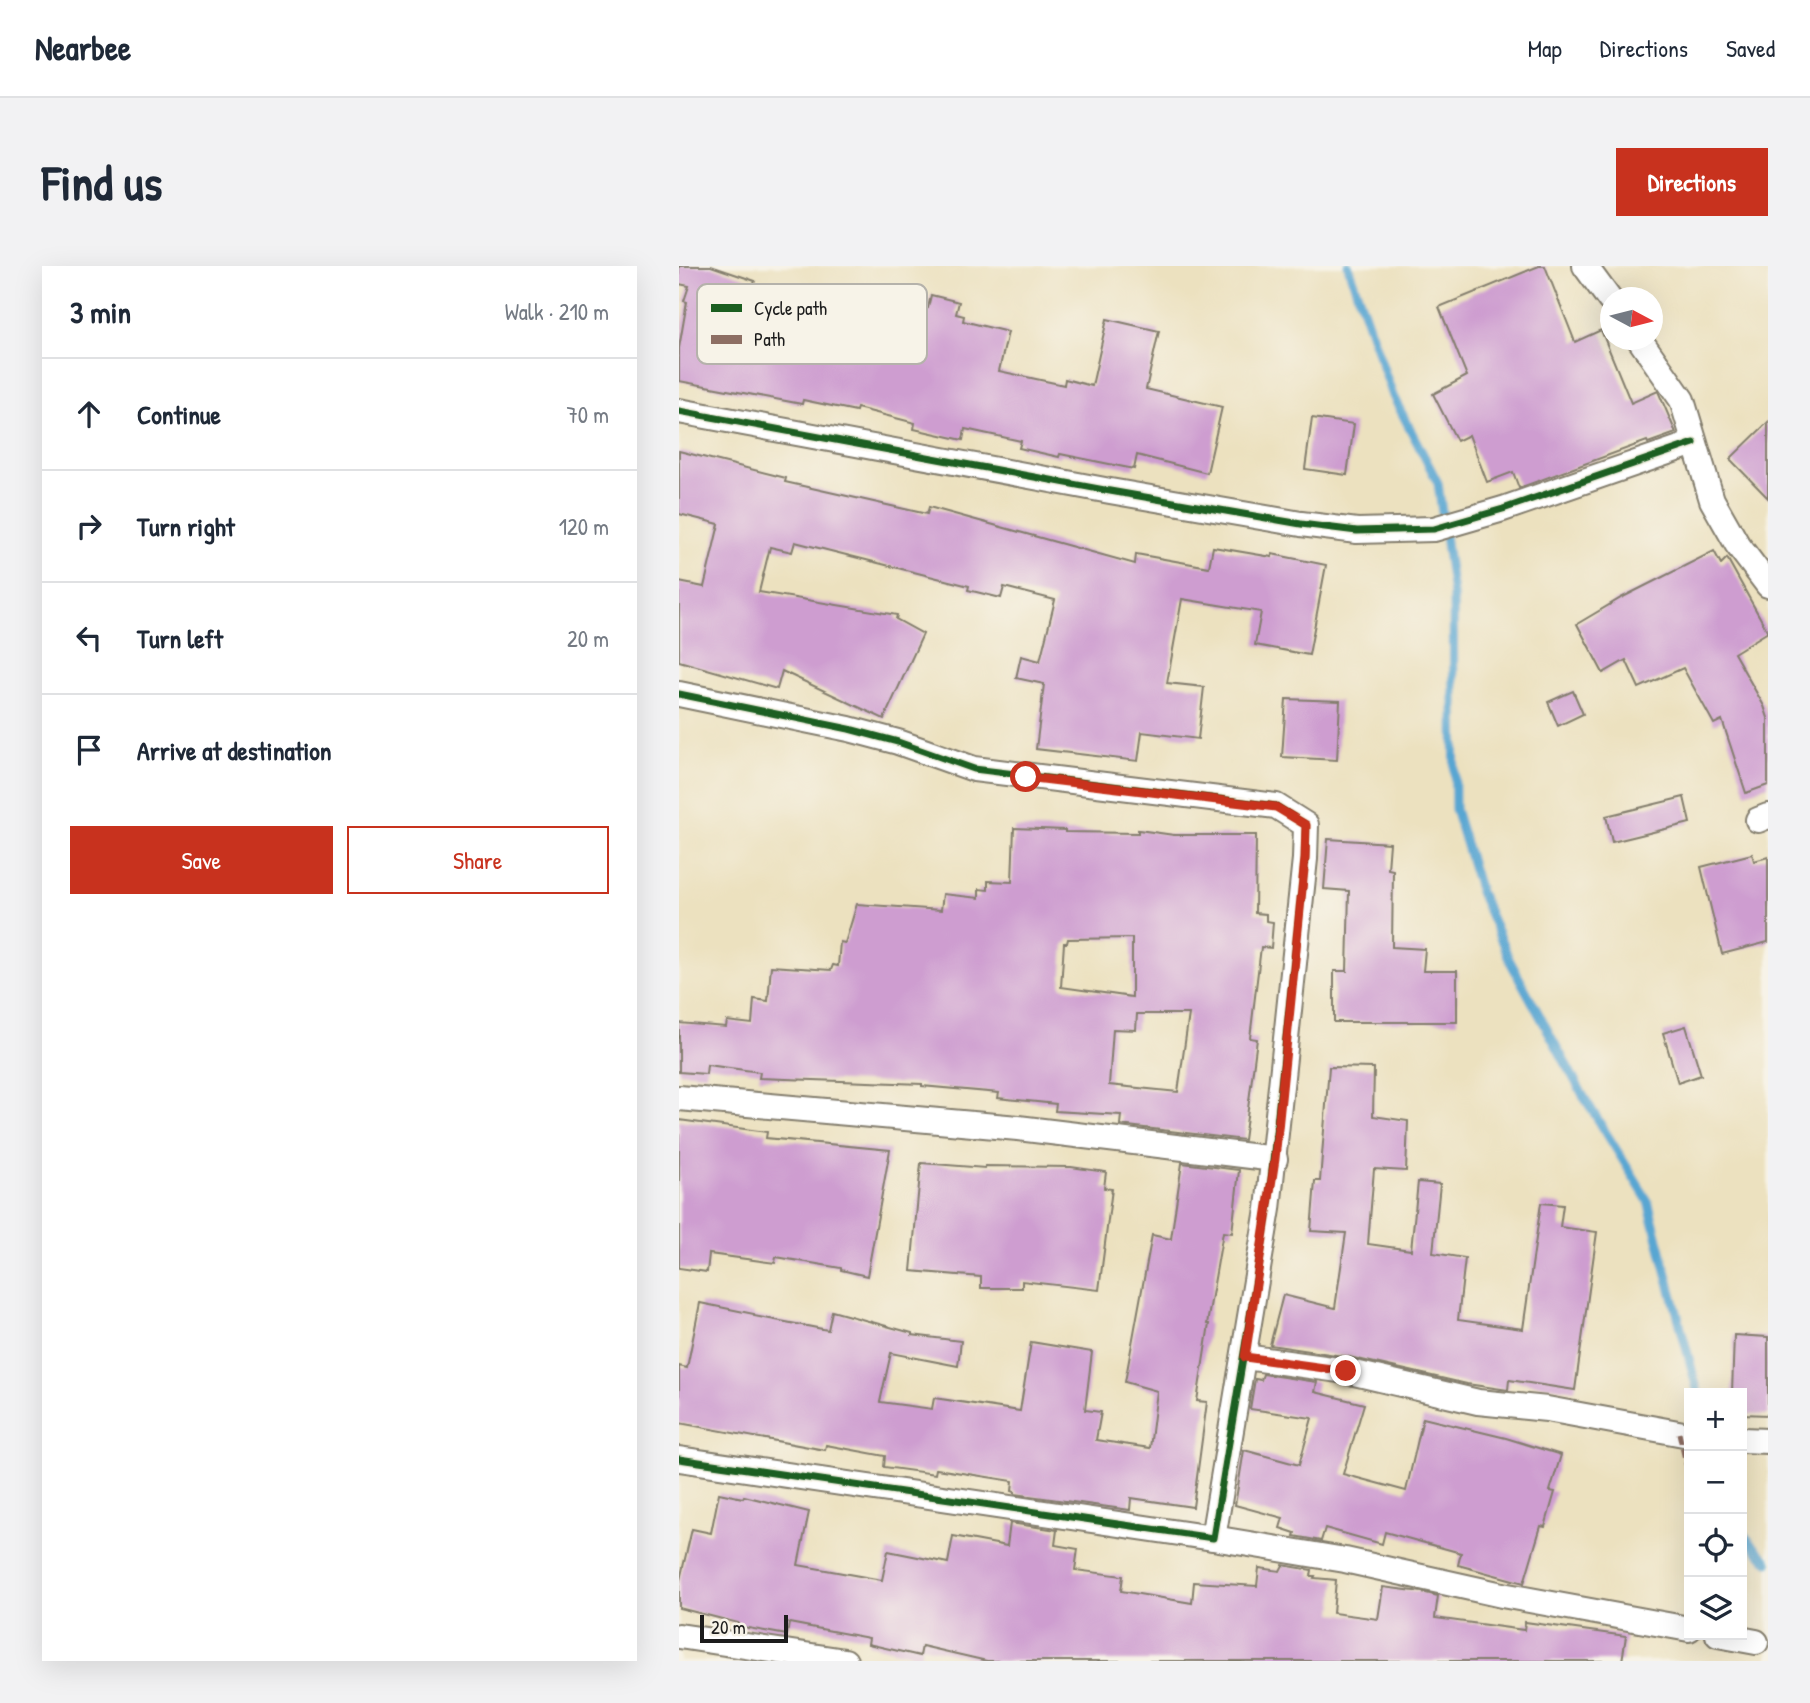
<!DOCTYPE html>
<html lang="en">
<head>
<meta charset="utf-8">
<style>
  :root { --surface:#fff; --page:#f2f2f3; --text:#1f2937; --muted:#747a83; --line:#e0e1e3; --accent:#c8321e }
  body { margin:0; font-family:"Patrick Hand",sans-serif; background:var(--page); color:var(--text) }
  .controls { position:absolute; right:21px; bottom:21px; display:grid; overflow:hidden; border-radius:0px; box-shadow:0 7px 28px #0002 }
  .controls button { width:63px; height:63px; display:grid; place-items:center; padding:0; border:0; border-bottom:2px solid var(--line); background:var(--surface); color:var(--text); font:35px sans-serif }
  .compass { position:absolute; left:921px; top:21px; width:63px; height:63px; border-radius:50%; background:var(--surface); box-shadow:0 7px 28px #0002; rotate:97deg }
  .scale { position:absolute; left:21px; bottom:18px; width:88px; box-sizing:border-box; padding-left:7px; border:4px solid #1c1c1c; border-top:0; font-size:19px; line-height:24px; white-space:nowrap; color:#1c1c1c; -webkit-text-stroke:5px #f7f3e8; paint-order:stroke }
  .stop { position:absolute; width:21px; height:21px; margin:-16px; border:5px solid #c8321e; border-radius:50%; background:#fff }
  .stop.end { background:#c8321e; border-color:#fff; box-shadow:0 2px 7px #0008 }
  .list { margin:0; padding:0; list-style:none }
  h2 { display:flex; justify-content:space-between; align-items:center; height:91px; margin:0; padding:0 28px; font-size:30px }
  h2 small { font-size:23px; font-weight:400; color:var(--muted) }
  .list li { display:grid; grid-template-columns:46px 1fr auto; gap:21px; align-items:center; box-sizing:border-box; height:112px; padding:0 28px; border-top:2px solid var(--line) }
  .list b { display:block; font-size:26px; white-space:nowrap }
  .list em { font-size:23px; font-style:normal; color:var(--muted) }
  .actions { display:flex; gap:14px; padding:21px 28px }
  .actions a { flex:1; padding:16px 0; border:2px solid var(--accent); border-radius:0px; text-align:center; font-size:24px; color:var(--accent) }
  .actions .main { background:var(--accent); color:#fff }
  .icon { flex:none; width:38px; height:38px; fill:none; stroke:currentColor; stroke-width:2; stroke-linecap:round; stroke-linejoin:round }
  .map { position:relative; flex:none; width:1089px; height:1395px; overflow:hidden; border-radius:0px }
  header { display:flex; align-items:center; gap:42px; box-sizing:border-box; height:98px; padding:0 35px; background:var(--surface); border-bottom:2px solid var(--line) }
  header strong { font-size:33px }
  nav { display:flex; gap:38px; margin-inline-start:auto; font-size:24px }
  .intro { display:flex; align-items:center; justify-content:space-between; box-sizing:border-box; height:168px; padding:0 42px }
  h1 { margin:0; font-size:49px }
  .button { padding:18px 32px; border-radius:0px; background:var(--accent); color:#fff; font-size:24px; font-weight:700 }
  main { display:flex; gap:42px; padding:0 42px }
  aside { flex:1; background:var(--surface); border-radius:0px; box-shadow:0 7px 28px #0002 }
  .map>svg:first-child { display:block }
</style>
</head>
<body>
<header>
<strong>Nearbee</strong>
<nav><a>Map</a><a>Directions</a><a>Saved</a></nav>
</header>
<div class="intro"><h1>Find us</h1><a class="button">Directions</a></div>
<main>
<aside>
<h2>3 min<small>Walk · 210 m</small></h2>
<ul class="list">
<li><svg class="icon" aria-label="ahead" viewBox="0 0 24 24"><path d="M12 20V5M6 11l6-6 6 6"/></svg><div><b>Continue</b></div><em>70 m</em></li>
<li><svg class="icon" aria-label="right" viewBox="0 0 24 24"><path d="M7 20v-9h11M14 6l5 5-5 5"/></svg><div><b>Turn right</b></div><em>120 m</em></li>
<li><svg class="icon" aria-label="left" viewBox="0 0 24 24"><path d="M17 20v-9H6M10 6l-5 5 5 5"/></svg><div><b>Turn left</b></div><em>20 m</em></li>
<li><svg class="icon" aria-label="arrive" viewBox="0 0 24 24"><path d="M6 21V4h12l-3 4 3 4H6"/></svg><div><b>Arrive at destination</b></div></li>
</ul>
<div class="actions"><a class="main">Save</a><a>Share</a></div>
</aside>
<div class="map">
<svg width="1089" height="1395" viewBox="0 0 1089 1395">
  <rect width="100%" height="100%" fill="#f7f3e8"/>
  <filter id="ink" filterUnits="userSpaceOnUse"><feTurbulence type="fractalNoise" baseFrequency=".0143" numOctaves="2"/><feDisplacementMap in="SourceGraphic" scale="14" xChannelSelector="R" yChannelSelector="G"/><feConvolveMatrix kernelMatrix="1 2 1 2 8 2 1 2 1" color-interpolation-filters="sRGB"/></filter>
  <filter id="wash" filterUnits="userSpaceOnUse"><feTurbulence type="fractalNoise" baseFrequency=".00686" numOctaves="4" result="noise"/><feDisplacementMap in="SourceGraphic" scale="28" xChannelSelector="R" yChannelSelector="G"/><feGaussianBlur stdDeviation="1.57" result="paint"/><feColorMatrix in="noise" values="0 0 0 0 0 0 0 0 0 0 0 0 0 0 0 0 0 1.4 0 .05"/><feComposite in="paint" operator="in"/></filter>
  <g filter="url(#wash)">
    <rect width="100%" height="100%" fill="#ece1bf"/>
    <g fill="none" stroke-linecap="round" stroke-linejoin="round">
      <!-- stream -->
      <g stroke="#59a6d2" stroke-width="9">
        <path d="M 669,0 L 714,130 L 759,217 L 774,328 L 776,543 L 801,626 L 832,697 L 905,831 L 969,935 L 1019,1127"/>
        <path d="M 1063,1267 L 1089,1296"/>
      </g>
    </g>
    <g id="blocks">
      <!-- building -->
      <g fill="#ce9dd0" fill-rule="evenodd">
        <path d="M 0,0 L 32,0 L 76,15 L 66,45 L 140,57 L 138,68 L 183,77 L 193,27 L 249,42 L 252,29 L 280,36 L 277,48 L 285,50 L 284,55 L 329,66 L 320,105 L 385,119 L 386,113 L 413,120 L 428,53 L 480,65 L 467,123 L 543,141 L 528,207 L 458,189 L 455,203 L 381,188 L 380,191 L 340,182 L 342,175 L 286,163 L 284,174 L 235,163 L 236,157 L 178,142 L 177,145 L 124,134 L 123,138 L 0,115 L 0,82 L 8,36 L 5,35 L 10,20 L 0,18 Z"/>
        <path d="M 860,0 L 866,0 L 896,76 L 922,64 L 952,137 L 979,125 L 997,167 L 969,177 L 968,175 L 840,222 L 834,206 L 808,216 L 790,169 L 778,175 L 754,128 L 788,110 L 760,41 Z"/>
        <path d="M 633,152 L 675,158 L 668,209 L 626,203 Z"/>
        <path d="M 1089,156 L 1089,232 L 1051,193 Z"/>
        <path d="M 0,185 L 107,212 L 106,216 L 248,248 L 250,241 L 456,298 L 457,288 L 530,301 L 534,281 L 593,291 L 593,288 L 647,299 L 630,389 L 576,379 L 582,346 L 503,333 L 488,417 L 525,421 L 519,473 L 463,466 L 459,495 L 357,483 L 365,418 L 337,412 L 342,390 L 361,395 L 376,334 L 325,321 L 322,332 L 289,324 L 290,320 L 116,276 L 113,286 L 91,281 L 80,326 L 218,349 L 217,353 L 244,368 L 205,453 L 103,405 L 98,423 L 0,395 L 0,316 L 25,321 L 40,258 L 0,248 Z"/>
        <path d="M 1035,285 L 1042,298 L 1048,292 L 1089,366 L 1055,387 L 1085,440 L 1089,452 L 1089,519 L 1067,527 L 1043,454 L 1035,458 L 1004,402 L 960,422 L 947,394 L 924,407 L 898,358 L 942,332 Z"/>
        <path d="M 894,425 L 904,448 L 879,460 L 869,436 Z"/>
        <path d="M 607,433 L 661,435 L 658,494 L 603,491 Z"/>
        <path d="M 1005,531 L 1011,557 L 933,576 L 927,550 Z"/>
        <path d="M 335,562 L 386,564 L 386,566 L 459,567 L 459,564 L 495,569 L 577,569 L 576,647 L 587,648 L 587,655 L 594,656 L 592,682 L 582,681 L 571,772 L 578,773 L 565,874 L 441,859 L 442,849 L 376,845 L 377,838 L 319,832 L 320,827 L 243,820 L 243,818 L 80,812 L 81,806 L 28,799 L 27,808 L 0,806 L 0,757 L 47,761 L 48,755 L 73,758 L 75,733 L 89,735 L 92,700 L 152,704 L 154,699 L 159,700 L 161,676 L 166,677 L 178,638 L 262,644 L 264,628 L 300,632 L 300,623 L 309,624 L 309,615 L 333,616 ZM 453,672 L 453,731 L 382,721 L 385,677 L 388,677 L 389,673 ZM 458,748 L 510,748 L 499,826 L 430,819 L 434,763 L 457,764 Z"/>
        <path d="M 649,573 L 711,577 L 709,603 L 714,604 L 713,681 L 746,683 L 744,705 L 778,705 L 778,756 L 655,756 L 655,705 L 668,705 L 670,625 L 645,623 Z"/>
        <path d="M 1073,588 L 1075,595 L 1089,591 L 1089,676 L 1043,688 L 1022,601 Z"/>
        <path d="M 1007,760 L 1022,809 L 999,817 L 984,767 Z"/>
        <path d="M 650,801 L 695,802 L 694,850 L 729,855 L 727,905 L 695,903 L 689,978 L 732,984 L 739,916 L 761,918 L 754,987 L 786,992 L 779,1054 L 844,1063 L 862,937 L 884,939 L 881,961 L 918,966 L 896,1124 L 830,1114 L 829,1124 L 788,1118 L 670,1091 L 591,1079 L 604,1029 L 656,1042 L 667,967 L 632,965 L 636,915 L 641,915 Z"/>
        <path d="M 0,854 L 88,866 L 87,872 L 211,884 L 188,1010 L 162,1004 L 162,1002 L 97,991 L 96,997 L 30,988 L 28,1006 L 0,1002 Z"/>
        <path d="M 242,897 L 306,902 L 306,900 L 392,901 L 427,906 L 425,922 L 433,923 L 420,1024 L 343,1015 L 343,1022 L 302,1022 L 302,1011 L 232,1005 Z"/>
        <path d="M 503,897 L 560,904 L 553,967 L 544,966 L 528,1058 L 530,1058 L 518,1135 L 528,1136 L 514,1241 L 452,1232 L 451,1244 L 336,1228 L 336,1226 L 333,1225 L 334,1215 L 257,1203 L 256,1208 L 205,1201 L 206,1190 L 147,1179 L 146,1184 L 0,1157 L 0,1100 L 8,1102 L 21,1037 L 75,1048 L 75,1050 L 149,1064 L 153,1045 L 233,1067 L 233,1069 L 282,1075 L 279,1100 L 212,1087 L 201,1136 L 253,1143 L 255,1132 L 341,1145 L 352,1076 L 413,1086 L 406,1144 L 422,1146 L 417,1174 L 471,1182 L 478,1125 L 446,1116 L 473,969 L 492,973 Z"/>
        <path d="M 1055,1069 L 1089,1071 L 1089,1149 L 1063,1148 L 1063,1127 L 1053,1127 Z"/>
        <path d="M 584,1108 L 638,1116 L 636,1126 L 685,1138 L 664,1208 L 727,1225 L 744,1152 L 827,1172 L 882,1189 L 871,1225 L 876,1226 L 866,1261 L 862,1260 L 845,1317 L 779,1299 L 782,1287 L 706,1266 L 703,1278 L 646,1262 L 642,1275 L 615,1270 L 616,1267 L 601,1262 L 604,1252 L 556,1239 L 565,1184 L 620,1199 L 633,1152 L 571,1143 L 576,1113 L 582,1114 Z"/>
        <path d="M 40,1227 L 64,1232 L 65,1230 L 130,1246 L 119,1299 L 203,1314 L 209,1285 L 269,1297 L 274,1270 L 328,1280 L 331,1257 L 378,1264 L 376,1279 L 399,1283 L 396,1304 L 444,1310 L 442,1325 L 513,1337 L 515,1316 L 578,1320 L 580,1302 L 601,1305 L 604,1299 L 633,1304 L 632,1310 L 636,1310 L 635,1312 L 657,1314 L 654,1347 L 699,1353 L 704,1321 L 743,1326 L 759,1330 L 756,1352 L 845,1364 L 846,1356 L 947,1370 L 943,1395 L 308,1395 L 243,1380 L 241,1390 L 189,1378 L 190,1372 L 110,1357 L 108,1369 L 58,1360 L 59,1357 L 0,1342 L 0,1318 L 13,1263 L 32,1267 Z"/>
      </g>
    </g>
  </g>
  <g filter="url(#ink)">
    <use href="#blocks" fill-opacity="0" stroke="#847e6e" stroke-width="2"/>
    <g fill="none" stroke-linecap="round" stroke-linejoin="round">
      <defs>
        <g id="street">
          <path d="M 906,0 L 931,34"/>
          <path d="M 961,74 L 1003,134 L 1033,234 L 1058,278 L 1089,319"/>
          <path d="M 0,145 L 431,225 L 622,258 L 678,265 L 755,263 L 824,243 L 1015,177"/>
          <path d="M 0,428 L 170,463 L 219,476 L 295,503 L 597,540 L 627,559 L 626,593 L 589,943 L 534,1272 L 0,1193"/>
          <path d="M 1079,554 L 1089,550"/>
          <path d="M 0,832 L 339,862 L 596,893"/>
          <path d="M 566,1091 L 667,1105 L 799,1136 L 868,1143 L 1010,1169"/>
          <path d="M 1063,1174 L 1089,1175"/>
          <path d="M 534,1272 L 666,1294 L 823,1329 L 1010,1363"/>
          <path d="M 1039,1369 L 1077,1376"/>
          <path d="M 0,1370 L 166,1395"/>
        </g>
      </defs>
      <!-- street casing -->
      <use href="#street" stroke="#847e6e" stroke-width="28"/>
      <!-- street -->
      <use href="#street" stroke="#fff" stroke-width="24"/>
      <!-- quiet -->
      <path stroke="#8d6e63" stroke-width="5" stroke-dasharray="10 5" stroke-linecap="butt" d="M 1000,1167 L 1010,1211"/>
      <defs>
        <g id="cycleway">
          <path d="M 0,145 L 431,225 L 622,258 L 678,265 L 755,263 L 824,243 L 1015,177"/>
          <path d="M 0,428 L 170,463 L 219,476 L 295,503 L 597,540 L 627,559 L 626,593 L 589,943 L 534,1272 L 0,1193"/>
        </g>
      </defs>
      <!-- cycleway casing -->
      <use href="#cycleway" stroke="#f7f3e8" stroke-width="11"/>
      <!-- cycleway -->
      <use href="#cycleway" stroke="#1b5e20" stroke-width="7"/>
    </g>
  </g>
  <g fill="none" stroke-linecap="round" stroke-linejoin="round" filter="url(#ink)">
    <!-- route -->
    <path stroke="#c8321e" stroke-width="9" d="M 347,511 L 597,541 L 627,559 L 626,593 L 596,893 L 566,1091 L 667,1105"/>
  </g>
  <!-- legend -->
  <rect x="18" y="18" width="230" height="80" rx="10" fill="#f7f3e8" stroke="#b5b2ab" stroke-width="2"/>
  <rect x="32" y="38" width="31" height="8" fill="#1b5e20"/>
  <rect x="32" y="69" width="31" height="9" fill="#8d6e63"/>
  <g font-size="19" fill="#1c1c1c">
    <text x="75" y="49">Cycle path</text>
    <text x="75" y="80">Path</text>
  </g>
</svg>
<div class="controls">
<button>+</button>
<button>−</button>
<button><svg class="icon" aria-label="locate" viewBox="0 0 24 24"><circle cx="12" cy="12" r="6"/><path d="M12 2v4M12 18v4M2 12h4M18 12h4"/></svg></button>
<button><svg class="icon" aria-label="layers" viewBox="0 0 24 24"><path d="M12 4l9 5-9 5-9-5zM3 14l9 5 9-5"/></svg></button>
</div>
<svg class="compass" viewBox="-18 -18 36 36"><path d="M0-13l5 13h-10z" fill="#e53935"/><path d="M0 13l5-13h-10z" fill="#747a83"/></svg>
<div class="scale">20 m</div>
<div class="stop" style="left:347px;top:511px"></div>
<div class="stop end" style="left:667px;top:1105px"></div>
</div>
</main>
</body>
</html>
